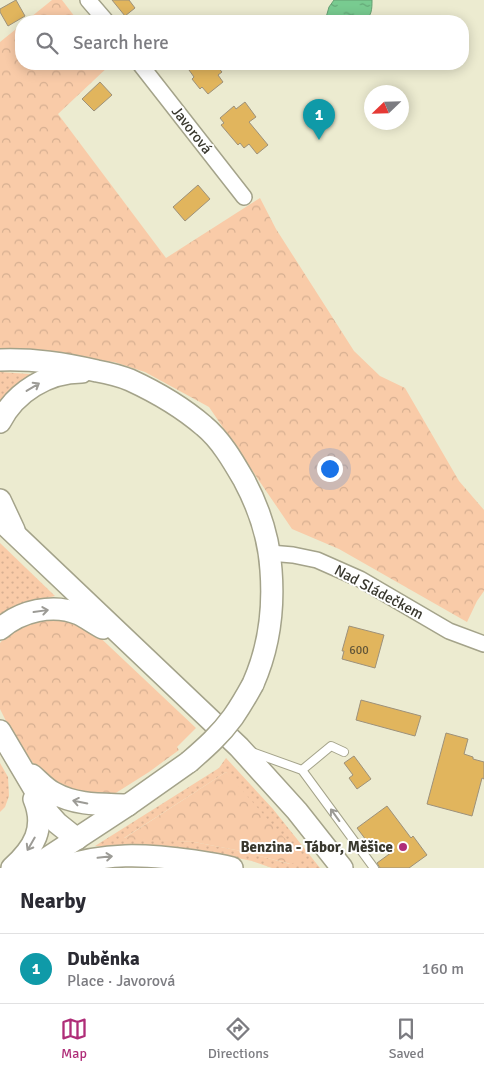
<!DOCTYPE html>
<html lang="en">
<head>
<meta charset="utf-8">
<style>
  :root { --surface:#fff; --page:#f2f2f3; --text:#2b2b33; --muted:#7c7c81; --line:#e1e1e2; --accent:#af2d78 }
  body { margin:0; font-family:Signika,sans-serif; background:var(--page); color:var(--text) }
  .compass { position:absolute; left:364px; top:85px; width:45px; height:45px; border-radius:50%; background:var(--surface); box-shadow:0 2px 12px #0003; rotate:247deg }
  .you { position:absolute; left:329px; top:468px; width:18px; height:18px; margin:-12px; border:4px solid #fff; border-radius:50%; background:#1a73e8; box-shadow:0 0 0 8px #1a73e833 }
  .badge { display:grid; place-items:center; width:32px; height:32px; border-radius:50%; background:var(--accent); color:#fff; font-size:16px; font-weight:700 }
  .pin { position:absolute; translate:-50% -41px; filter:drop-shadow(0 1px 2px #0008) }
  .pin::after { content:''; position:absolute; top:26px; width:18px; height:15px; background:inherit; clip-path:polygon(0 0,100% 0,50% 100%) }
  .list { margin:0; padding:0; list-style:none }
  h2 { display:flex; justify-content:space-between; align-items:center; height:65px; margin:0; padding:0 20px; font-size:21px }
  h2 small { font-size:16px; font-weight:400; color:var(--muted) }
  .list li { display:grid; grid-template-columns:32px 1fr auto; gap:15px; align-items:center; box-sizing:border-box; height:70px; padding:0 20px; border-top:1px solid var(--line) }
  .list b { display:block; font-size:19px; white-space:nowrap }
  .list p { margin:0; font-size:16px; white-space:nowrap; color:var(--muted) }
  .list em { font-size:16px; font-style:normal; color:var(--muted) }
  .icon { flex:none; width:28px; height:28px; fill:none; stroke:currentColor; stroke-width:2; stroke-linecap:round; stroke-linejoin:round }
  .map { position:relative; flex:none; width:484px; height:868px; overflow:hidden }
  .search { position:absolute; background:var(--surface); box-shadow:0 2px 12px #0003; left:15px; right:15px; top:15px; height:55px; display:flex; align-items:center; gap:12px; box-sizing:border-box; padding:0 18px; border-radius:20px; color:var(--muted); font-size:19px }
  .sheet { height:135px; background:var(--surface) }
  nav { display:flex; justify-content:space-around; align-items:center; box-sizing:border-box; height:70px; border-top:1px solid var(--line); background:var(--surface); font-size:14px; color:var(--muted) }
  nav a { display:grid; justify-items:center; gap:2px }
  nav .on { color:var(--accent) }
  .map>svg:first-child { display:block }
</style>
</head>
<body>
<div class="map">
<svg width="484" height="868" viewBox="0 0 484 868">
  <defs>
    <pattern id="grass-dots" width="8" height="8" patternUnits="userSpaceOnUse" patternTransform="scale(1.25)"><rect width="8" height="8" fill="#f9cba8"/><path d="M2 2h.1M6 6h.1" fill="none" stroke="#d6af91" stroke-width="1.8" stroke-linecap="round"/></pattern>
    <pattern id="forest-crowns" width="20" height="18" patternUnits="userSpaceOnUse" patternTransform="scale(1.25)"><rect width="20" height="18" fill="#f9cba8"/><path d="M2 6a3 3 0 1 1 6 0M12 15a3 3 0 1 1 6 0" fill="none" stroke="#d6af91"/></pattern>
    <pattern id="water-ripples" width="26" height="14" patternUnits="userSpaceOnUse" patternTransform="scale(1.25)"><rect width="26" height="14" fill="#78cb90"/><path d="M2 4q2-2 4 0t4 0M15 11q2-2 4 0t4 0" fill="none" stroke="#63a676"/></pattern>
  </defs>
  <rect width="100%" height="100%" fill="#ecebd0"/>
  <!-- grass -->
  <g fill="url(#grass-dots)" fill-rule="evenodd">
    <path d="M 0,372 L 44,375 L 0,403 Z"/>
    <path d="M 0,543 L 55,596 L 24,603 L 0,616 Z"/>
    <path d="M 226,758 L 273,809 L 320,868 L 272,868 L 252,861 L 198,850 L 95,846 L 219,768 ZM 226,772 L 290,864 L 241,851 L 194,842 L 124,838 Z"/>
    <path d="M 0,763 L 8,777 L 9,796 L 5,807 L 0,812 Z"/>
  </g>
  <!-- forest -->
  <g fill="url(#forest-crowns)">
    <path d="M 52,0 L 62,0 L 78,21 L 26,21 Z"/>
    <path d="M 21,25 L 21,64 L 111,64 L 58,114 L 166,258 L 260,198 L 276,229 L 354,351 L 380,376 L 405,388 L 459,481 L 484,510 L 484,591 L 477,601 L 467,622 L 339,549 L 292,529 L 209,407 L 145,372 L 114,362 L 0,352 L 0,42 Z"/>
    <path d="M 54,616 L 91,629 L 196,728 L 177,747 L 179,750 L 149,772 L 111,796 L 79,793 L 43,778 L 9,727 L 0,709 L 0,643 C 17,623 29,622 54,616 Z"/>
    <path d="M 226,772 L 303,859 L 291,864 L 241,851 L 194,842 L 123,839 Z"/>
  </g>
  <!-- water -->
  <path fill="url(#water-ripples)" stroke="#659f72" d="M 334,0 L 372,0 C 372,9 372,16 364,21 L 325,21 L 329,7 Z"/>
  <!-- building -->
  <g fill="#e1b55d" stroke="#9d917a">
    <path d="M 16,0 L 25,16 L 8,26 L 0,12 L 0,9 Z"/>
    <path d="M 112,0 L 129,0 L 135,8 L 125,16 Z"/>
    <path d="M 197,64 L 215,64 L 222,72 L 218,75 L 223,82 L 208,94 L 202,87 L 200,89 L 192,79 L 194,77 L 189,70 Z"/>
    <path d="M 100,82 L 112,95 L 94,111 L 82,99 Z"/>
    <path d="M 245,102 L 256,117 L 249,122 L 268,145 L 257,154 L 249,144 L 244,148 L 240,143 L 238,145 L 221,125 L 224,123 L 220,118 L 234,106 L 236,109 Z"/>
    <path d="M 198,185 L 210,199 L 185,221 L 173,207 Z"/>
    <path d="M 349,626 L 384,635 L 375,668 L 342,659 L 344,651 L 342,651 Z"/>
    <path d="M 361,700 L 421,716 L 415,736 L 356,720 Z"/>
    <path d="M 446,733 L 468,739 L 464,754 L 473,757 L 473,759 L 484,762 L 484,779 L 482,778 L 472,816 L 427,804 Z"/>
    <path d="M 354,756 L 371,779 L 357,789 L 349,778 L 353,775 L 344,763 Z"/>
    <path d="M 387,806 L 411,838 L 413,836 L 427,855 L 409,868 L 380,868 L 377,863 L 392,852 L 372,848 L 368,844 L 365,843 L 366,840 L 357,828 Z"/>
  </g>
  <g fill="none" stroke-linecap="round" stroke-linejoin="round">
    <defs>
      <g id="service">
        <path d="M 252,752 L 302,770 L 374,868"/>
        <path d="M 302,770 L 331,746 L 344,752"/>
      </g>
      <g id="minor">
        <path d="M 88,0 L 106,21"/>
        <path d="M 140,64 L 244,197"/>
        <path d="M 270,553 L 293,555 L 317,560 L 360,579 L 449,631 L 484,644"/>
      </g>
      <g id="secondary">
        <path d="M 0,360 C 35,359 63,363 97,371 C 108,373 120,376 130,380 C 156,392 182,407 204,426 C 221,440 233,461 244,480 C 259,508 269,538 271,570 C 274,609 269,648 253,684"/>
        <path d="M 0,422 C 15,392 48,372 82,372"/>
        <path d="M 0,500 L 14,530"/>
        <path d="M 0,520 L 239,747 L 297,811 L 342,868"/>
        <path d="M 0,629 C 20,611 53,603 79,614 C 87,618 95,624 103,628"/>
        <path d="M 0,731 L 49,814 L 57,823 L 77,839"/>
        <path d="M 32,775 C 39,781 46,789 54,793 C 77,806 103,804 128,805"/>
        <path d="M 12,868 C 34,848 46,828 34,799"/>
        <path d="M 32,868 L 128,805 L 189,762"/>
        <path d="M 58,868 C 105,852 145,854 194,861 C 207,863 220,865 232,868"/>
      </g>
    </defs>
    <!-- service casing -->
    <use href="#service" stroke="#a4a38a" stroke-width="10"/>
    <!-- minor casing -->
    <use href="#minor" stroke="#a4a38a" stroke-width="18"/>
    <!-- secondary casing -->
    <use href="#secondary" stroke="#a4a38a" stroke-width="24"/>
    <!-- service -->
    <use href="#service" stroke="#fff" stroke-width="8"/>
    <!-- minor -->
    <use href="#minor" stroke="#fff" stroke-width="15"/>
    <!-- secondary -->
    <use href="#secondary" stroke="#fff" stroke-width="21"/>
    <defs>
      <path id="secondary-bridge" d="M 189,762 C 205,748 220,735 233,717 C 240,707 247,695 253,684"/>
    </defs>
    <!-- secondary-bridge casing -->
    <use href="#secondary-bridge" stroke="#a4a38a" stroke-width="24" stroke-linecap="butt"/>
    <!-- secondary-bridge -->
    <use href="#secondary-bridge" stroke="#fff" stroke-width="21"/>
  </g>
  <!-- one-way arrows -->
  <defs><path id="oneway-shaft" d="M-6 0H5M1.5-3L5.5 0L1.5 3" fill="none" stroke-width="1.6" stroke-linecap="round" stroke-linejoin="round" transform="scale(1.25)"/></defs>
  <g stroke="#9c9b96">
    <use href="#oneway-shaft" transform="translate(33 387) rotate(-31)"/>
    <use href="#oneway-shaft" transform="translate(41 611) rotate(-8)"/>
    <use href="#oneway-shaft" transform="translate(80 802) rotate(-169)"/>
    <use href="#oneway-shaft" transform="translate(335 815) rotate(-126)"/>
    <use href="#oneway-shaft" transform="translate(31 844) rotate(120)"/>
    <use href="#oneway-shaft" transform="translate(105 857) rotate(-6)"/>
  </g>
  <!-- markers -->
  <circle fill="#af2d78" stroke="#fff" stroke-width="2" cx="403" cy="847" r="5"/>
  <g text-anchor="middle" stroke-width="4" stroke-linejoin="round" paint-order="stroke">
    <!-- number labels -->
    <g font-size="12" fill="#625639">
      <text x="359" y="654">600</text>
    </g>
    <!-- street labels -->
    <g font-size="15" fill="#38372d" stroke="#fff">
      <text transform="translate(192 130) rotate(52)" y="5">Javorová</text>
      <text transform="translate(379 592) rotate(28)" y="5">Nad Sládečkem</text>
    </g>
    <!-- poi labels -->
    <g font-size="15" font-weight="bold" fill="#38372d" stroke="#fff" text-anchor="end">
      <text x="393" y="852">Benzina - Tábor, Měšice</text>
    </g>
  </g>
</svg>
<svg class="compass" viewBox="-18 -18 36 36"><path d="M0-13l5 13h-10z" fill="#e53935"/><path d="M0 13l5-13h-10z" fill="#7c7c81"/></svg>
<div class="you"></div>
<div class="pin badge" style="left:319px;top:140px;background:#0f9aa8">1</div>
<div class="search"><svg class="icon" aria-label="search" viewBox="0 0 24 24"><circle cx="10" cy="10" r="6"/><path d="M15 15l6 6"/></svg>Search here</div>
</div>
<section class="sheet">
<h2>Nearby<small></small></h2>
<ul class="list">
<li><span class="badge" style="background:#0f9aa8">1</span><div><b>Duběnka</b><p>Place · Javorová</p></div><em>160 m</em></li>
</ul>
</section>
<nav>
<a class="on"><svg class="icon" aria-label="map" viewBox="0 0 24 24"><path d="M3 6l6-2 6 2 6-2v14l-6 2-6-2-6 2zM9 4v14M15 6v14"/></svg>Map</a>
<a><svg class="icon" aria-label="directions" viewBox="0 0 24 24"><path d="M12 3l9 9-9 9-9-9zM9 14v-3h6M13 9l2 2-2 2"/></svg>Directions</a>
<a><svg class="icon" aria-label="saved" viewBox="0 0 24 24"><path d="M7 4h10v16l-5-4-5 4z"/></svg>Saved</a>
</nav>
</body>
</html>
